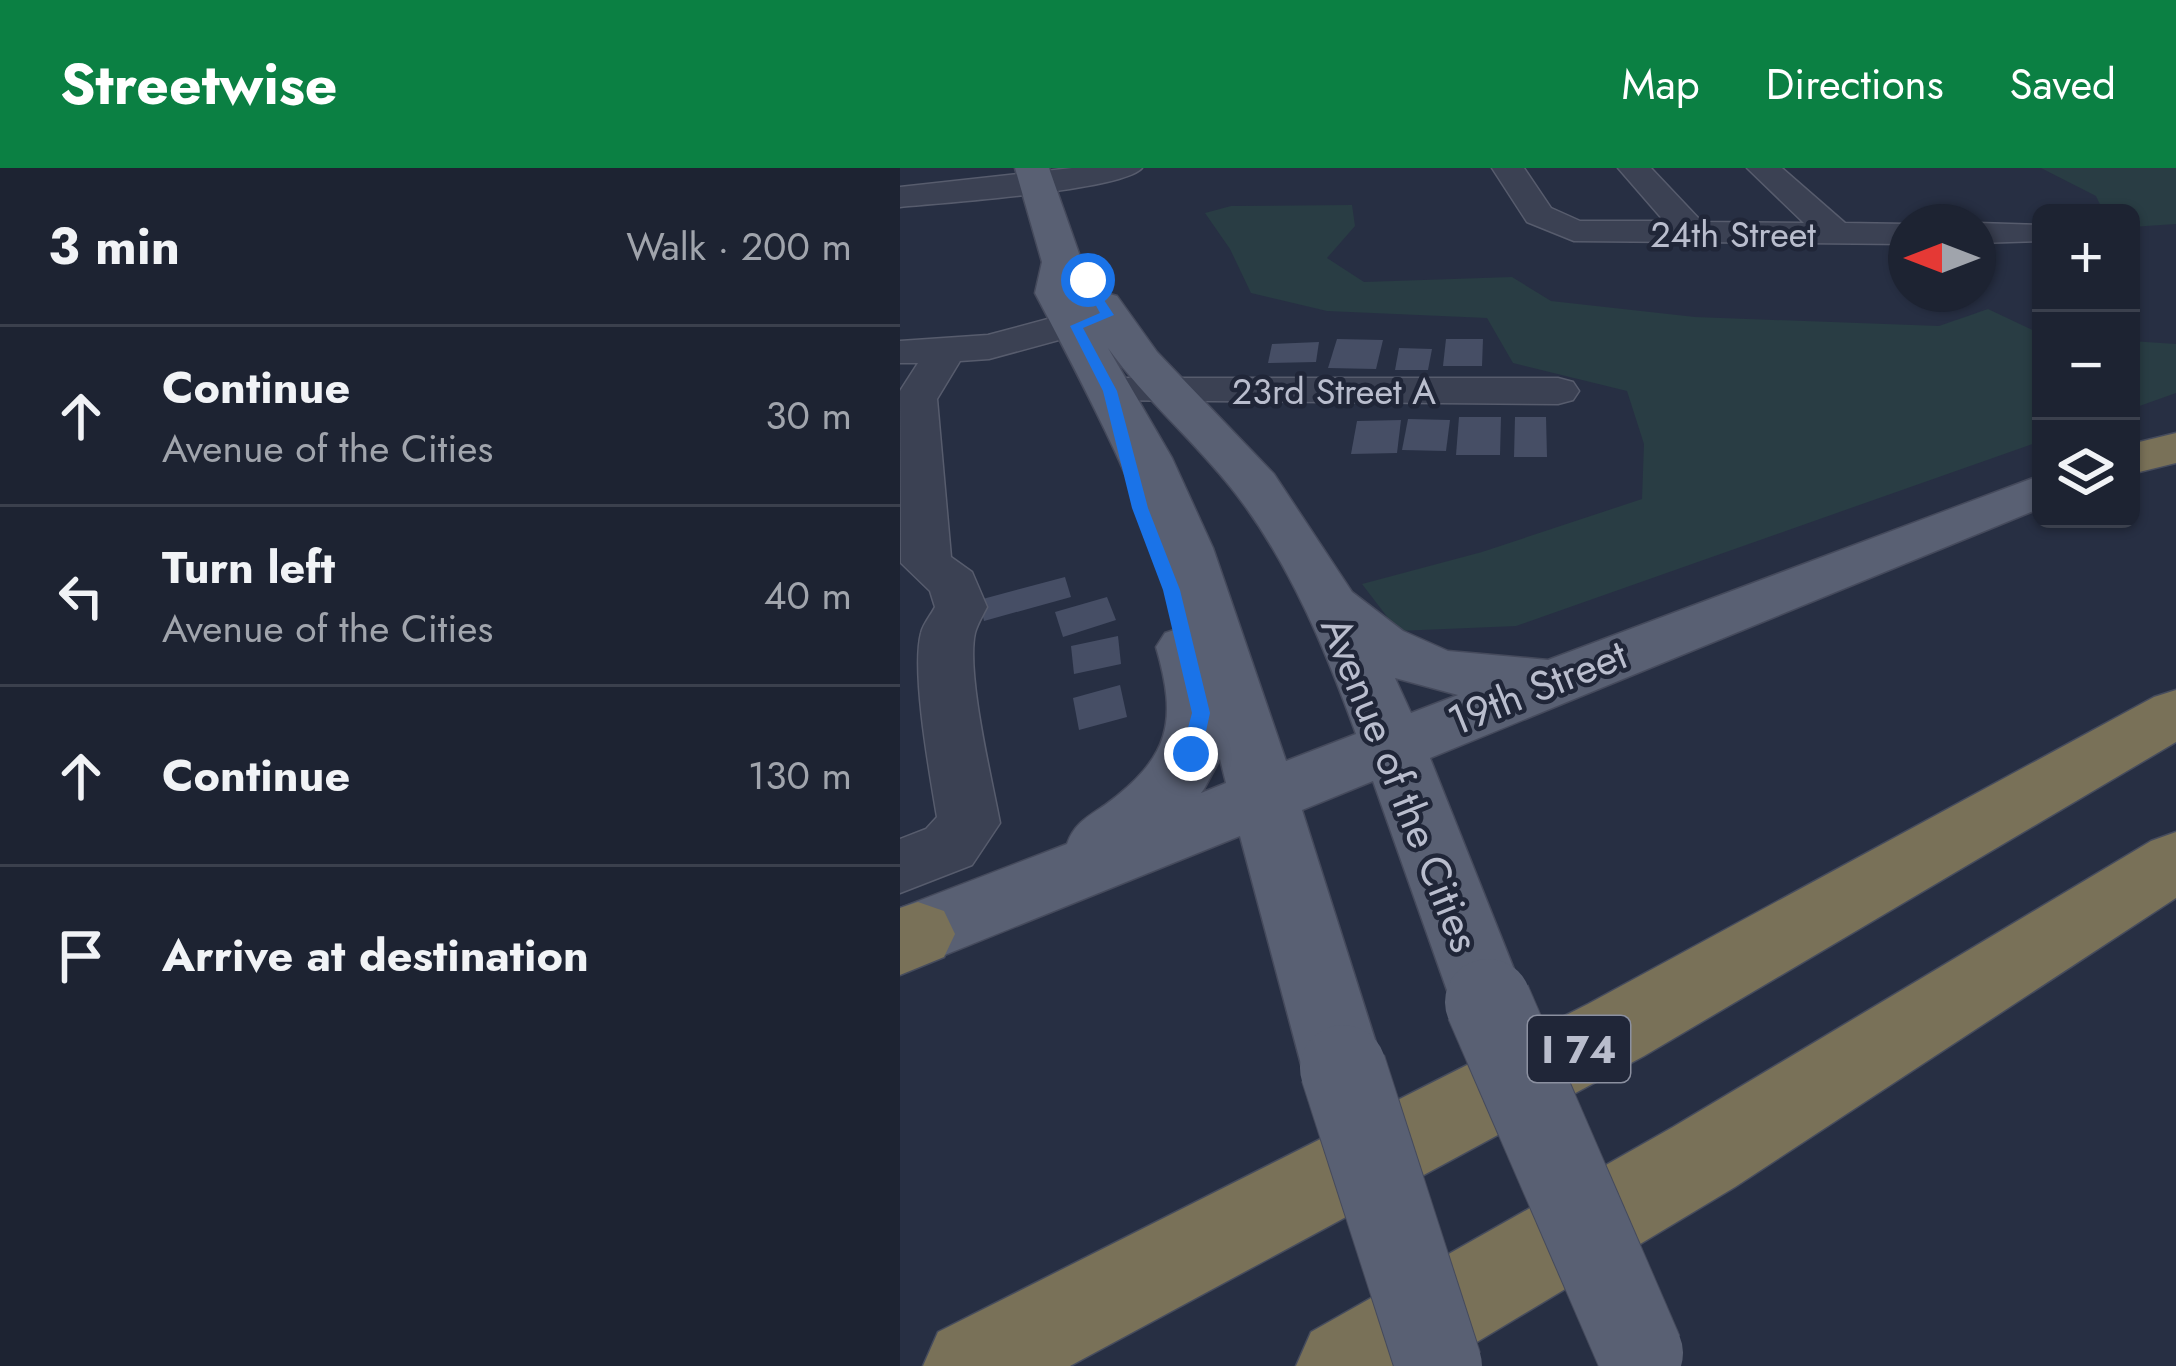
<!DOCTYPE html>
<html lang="en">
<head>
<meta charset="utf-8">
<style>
  :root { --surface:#1d2332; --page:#252b3a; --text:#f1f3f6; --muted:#a0a4ac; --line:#3b404d; --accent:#0b8043 }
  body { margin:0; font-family:Jost,sans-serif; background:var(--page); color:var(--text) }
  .controls { position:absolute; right:36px; top:36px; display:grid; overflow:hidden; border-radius:18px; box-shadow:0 3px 9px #0004 }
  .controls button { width:108px; height:108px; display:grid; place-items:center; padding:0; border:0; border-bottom:3px solid var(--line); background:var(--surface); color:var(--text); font:60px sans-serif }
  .compass { position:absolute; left:988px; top:36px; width:108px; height:108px; border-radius:50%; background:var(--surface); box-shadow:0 3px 9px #0004; rotate:270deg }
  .stop { position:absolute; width:36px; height:36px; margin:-27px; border:9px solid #1a73e8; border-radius:50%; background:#fff }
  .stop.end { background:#1a73e8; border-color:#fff; box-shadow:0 3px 12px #0008 }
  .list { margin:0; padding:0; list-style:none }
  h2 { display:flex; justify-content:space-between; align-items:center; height:156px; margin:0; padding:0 48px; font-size:51px }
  h2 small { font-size:39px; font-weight:400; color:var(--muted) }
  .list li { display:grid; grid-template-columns:78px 1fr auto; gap:36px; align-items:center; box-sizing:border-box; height:180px; padding:0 48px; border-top:3px solid var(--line) }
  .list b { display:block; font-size:45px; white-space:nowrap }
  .list p { margin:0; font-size:39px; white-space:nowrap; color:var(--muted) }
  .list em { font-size:39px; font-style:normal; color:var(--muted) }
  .icon { flex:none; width:66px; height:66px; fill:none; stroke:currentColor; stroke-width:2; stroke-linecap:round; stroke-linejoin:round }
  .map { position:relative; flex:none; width:1276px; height:1198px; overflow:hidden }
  header { display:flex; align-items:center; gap:72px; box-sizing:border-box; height:168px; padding:0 60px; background:var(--accent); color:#fff }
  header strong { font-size:57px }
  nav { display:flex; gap:66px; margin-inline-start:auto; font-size:42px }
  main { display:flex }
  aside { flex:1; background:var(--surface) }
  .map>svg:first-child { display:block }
</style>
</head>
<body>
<header>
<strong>Streetwise</strong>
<nav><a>Map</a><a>Directions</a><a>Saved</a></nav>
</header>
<main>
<aside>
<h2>3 min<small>Walk · 200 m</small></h2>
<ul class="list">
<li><svg class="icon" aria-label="ahead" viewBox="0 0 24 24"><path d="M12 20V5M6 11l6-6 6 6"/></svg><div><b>Continue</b><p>Avenue of the Cities</p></div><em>30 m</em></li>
<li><svg class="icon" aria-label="left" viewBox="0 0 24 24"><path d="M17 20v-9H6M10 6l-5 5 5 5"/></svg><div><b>Turn left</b><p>Avenue of the Cities</p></div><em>40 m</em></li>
<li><svg class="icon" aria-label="ahead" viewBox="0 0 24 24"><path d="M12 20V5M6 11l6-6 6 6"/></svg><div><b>Continue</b></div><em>130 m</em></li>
<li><svg class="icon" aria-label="arrive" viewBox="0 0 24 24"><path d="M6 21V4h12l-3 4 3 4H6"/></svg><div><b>Arrive at destination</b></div></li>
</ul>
</aside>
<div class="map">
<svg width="1276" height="1198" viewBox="0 0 1276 1198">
  <rect width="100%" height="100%" fill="#272f43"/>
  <!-- green -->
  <g fill="#293d44">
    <path d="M 1141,0 L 1276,0 L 1276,56 L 1231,59 L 1231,45 L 1204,45 L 1196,28 Z"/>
    <path d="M 452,37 L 455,58 L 427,90 L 464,114 L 612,109 L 651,133 L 795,149 L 1039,158 L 1088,141 L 1141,166 L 1141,273 L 616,458 L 498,463 L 462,416 L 582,384 L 742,331 L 744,276 L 727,223 L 613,195 L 587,150 L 427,143 L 351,125 L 330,81 L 305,45 L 331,38 Z"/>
    <path d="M 1231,173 L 1276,176 L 1276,225 L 1231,241 Z"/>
  </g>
  <!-- building -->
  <g fill="#464e65">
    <path d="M 437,171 L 483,172 L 476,201 L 428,200 Z"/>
    <path d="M 546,171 L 583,171 L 582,198 L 543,198 Z"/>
    <path d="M 419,174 L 416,194 L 368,195 L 372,176 Z"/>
    <path d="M 499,180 L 532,181 L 528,202 L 495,202 Z"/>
    <path d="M 559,249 L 601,249 L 600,287 L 556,287 Z"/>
    <path d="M 615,249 L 646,249 L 647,289 L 614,289 Z"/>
    <path d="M 508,251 L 550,252 L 546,283 L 502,282 Z"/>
    <path d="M 501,252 L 497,285 L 451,286 L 457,253 Z"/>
    <path d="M 165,409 L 171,429 L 84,453 L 79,432 Z"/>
    <path d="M 207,429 L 216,452 L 163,469 L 155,444 Z"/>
    <path d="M 218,468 L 221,496 L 174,506 L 171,478 Z"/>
    <path d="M 220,517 L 227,549 L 179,562 L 173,530 Z"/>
  </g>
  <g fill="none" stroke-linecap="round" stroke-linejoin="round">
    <defs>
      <g id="minor">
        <path d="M 172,0 L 242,0 C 222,23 40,35 0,39 L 0,19 Z"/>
        <path d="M 592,0 L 624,0 L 651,40 L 680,53 L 764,53 L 718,0 L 751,0 L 802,54 L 904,55 L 847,0 L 882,0 L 945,55 L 1006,56 L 1006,76 L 674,73 L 627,54 Z"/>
        <path d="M 1078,55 L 1141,57 L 1141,73 L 1078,75 Z"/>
        <path d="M 207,135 L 221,139 L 226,147 L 221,155 L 89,191 L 60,193 L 37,231 L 51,389 L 72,404 L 87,439 C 83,447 77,457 75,465 C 66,505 92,612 100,655 L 72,697 L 0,725 L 0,671 L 26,661 L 37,649 C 30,607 11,504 21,465 C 23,456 31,447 35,439 L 30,423 L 1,395 L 0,223 L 18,195 L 0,195 L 0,173 L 88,167 Z"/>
        <path d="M 210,210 L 658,210 L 673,214 L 679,223 L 673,232 L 658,236 L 195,232 L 189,223 L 195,214 Z"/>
      </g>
      <path id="major" d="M 115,0 L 149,0 L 182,94 L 177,125 L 182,135 L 187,128 L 202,124 L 217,128 L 257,184 L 374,306 L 452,424 L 503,463 L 548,483 L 648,492 L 1141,307 L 1141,340 L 530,590 L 627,834 L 616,859 L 588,869 L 560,859 L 473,613 L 402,642 L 484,900 L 472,927 L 443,938 L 414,927 L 402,900 L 340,668 L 0,805 L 0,740 L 167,676 C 174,656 187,649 205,637 C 270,589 278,554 256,479 L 265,465 L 283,459 C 245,335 195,239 135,125 L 142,94 ZM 208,180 C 246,233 297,275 336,326 C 390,396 426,483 456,566 L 386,593 L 313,380 L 272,290 ZM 495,510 L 558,527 L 511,545 ZM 320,591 L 326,615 L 301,625 L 304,621 Z"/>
      <g id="highway">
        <path d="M 1276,265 L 1276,295 L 1231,306 L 1231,276 Z"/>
        <path d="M 1276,522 L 1276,574 L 744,888 L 170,1198 L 23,1198 L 38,1164 L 688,836 L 1254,529 Z"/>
        <path d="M 1276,664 L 1276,730 L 835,1019 L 537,1198 L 396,1198 L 411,1164 L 773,959 L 1251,673 Z"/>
        <path d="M 18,734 L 44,743 L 55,766 L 44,789 L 0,807 L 0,740 Z"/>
      </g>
    </defs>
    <!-- minor casing -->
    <use href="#minor" stroke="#575c6d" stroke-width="3"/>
    <!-- major casing -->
    <use href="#major" stroke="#454a5c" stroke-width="3"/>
    <!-- highway casing -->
    <use href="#highway" stroke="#464c5d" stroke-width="3"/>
    <!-- minor -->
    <use href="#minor" fill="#3b4153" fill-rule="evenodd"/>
    <!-- major -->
    <use href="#major" fill="#596073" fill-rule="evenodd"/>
    <!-- highway -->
    <use href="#highway" fill="#797158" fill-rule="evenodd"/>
    <defs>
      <g id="major-bridge">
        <path d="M 588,834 L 740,1185"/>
        <path d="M 443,900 L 539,1198"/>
      </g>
    </defs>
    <!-- major-bridge casing -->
    <use href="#major-bridge" stroke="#454a5c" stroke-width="88" stroke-linecap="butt"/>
    <!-- major-bridge -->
    <use href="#major-bridge" stroke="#596073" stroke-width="86"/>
  </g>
  <!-- route -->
  <path fill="#1a73e8" d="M 188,108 L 214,147 L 183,160 L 217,223 L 248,340 L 280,422 L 310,545 L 301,586 L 291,593 L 281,586 L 292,545 L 263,422 L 232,340 L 203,223 L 170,158 L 200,145 L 182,112 Z"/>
  <g text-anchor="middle" stroke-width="9" stroke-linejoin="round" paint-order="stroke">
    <!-- far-street labels -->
    <g font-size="36" fill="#b9bdcd" stroke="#202638">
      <text x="833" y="79">24th Street</text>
      <text x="434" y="236">23rd Street A</text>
    </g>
    <!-- shield labels -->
    <rect fill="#202638" stroke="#8b90a0" stroke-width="3" x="628" y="848" width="102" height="66" rx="9"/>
    <g font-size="39" font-weight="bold" fill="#b9bdcd">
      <text x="679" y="895">I 74</text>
    </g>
    <!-- street labels -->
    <g font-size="42" fill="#b9bdcd" stroke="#202638">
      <text transform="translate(637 519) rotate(-22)" y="15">19th Street</text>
      <text transform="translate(501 616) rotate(68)" y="15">Avenue of the Cities</text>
    </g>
  </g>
</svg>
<div class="controls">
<button>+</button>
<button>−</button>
<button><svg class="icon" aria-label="layers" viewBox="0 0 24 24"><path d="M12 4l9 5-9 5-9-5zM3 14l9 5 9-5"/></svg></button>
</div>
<svg class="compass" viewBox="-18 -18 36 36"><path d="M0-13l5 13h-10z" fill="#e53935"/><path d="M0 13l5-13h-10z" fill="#a0a4ac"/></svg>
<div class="stop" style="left:188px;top:112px"></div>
<div class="stop end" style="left:291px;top:586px"></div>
</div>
</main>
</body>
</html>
